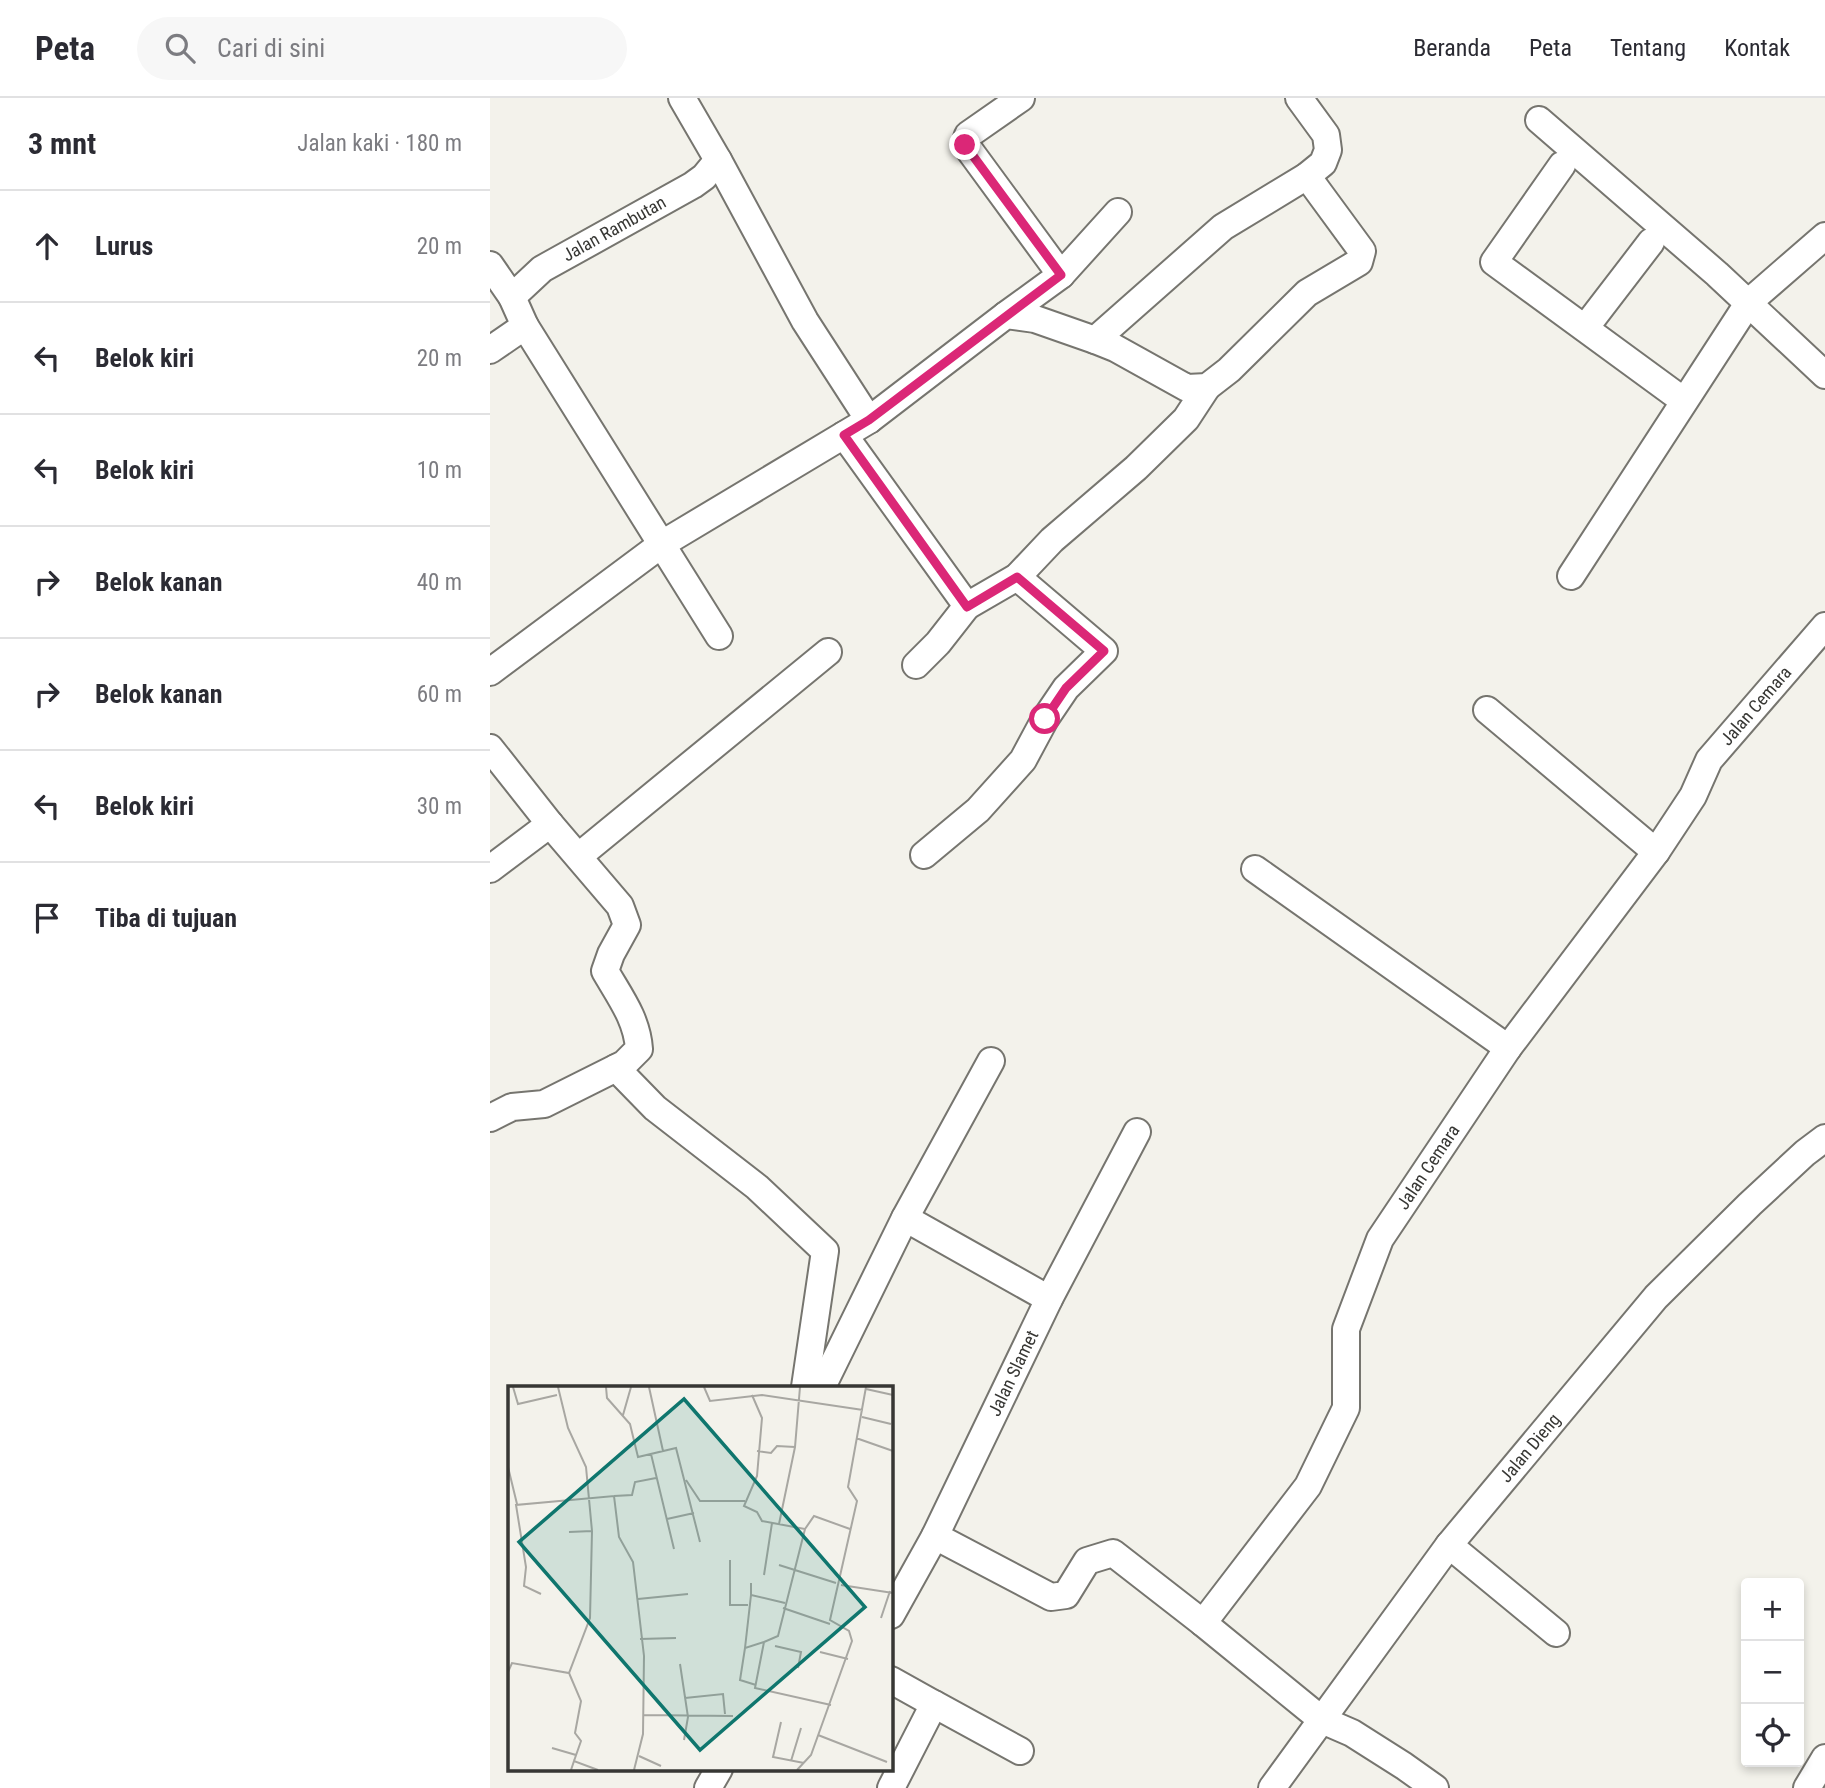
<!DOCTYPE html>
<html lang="id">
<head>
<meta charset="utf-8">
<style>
  :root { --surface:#fff; --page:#f7f7f7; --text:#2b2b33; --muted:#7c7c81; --line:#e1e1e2 }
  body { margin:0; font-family:"Roboto Condensed",sans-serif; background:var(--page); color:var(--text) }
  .controls { position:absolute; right:21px; bottom:21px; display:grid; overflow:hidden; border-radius:7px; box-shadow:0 4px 10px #0003 }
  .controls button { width:63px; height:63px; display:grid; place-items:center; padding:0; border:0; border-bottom:2px solid var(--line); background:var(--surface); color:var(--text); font:35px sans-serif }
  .stop { position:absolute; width:21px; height:21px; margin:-16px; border:5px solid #db2777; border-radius:50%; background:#fff }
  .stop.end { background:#db2777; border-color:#fff; box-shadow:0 2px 7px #0008 }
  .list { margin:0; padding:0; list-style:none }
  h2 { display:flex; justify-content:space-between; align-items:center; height:91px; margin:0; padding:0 28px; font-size:30px }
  h2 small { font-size:23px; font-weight:400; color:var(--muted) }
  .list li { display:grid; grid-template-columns:46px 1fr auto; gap:21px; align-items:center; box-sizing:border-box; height:112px; padding:0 28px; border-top:2px solid var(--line) }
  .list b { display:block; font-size:26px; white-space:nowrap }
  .list em { font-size:23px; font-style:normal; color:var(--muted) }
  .icon { flex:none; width:38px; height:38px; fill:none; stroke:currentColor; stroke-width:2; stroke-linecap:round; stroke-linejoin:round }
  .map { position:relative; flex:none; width:1335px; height:1690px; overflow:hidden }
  header { display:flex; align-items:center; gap:42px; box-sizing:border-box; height:98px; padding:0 35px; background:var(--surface); border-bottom:2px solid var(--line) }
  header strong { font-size:33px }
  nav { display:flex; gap:38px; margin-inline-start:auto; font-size:24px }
  .search { width:490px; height:63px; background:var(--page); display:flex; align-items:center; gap:18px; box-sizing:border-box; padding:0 24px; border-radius:38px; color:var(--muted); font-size:26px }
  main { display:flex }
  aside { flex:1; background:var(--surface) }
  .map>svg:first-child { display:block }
</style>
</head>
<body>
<header>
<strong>Peta</strong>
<div class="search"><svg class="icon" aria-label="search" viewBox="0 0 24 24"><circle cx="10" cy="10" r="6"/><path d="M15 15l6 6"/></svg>Cari di sini</div>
<nav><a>Beranda</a><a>Peta</a><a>Tentang</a><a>Kontak</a></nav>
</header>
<main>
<aside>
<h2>3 mnt<small>Jalan kaki · 180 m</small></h2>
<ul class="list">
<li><svg class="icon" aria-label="ahead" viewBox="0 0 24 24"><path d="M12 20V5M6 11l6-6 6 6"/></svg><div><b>Lurus</b></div><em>20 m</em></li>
<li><svg class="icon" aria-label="left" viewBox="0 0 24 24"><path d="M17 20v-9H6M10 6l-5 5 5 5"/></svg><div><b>Belok kiri</b></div><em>20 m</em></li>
<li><svg class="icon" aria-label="left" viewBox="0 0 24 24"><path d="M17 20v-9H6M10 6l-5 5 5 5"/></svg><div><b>Belok kiri</b></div><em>10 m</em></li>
<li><svg class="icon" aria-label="right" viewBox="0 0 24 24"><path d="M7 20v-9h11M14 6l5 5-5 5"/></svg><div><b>Belok kanan</b></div><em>40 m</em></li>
<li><svg class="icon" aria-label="right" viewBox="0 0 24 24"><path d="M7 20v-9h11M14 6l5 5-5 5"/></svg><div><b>Belok kanan</b></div><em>60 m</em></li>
<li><svg class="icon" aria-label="left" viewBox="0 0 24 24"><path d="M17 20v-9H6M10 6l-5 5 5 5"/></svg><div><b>Belok kiri</b></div><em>30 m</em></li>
<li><svg class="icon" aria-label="arrive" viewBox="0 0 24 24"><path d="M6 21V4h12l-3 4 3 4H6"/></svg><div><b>Tiba di tujuan</b></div></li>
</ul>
</aside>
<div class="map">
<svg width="1335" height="1690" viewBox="0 0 1335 1690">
  <rect width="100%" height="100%" fill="#f3f2eb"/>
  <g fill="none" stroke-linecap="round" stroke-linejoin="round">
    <defs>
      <g id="street">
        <path d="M 531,0 L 478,37 L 475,46 L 571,177"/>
        <path d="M 1049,22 L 1227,176 L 1335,277"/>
        <path d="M 228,62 L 315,223 L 379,322"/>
        <path d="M 1072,67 L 1004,164 L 1194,303"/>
        <path d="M 0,167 L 22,199"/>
        <path d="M 516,217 L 571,177 L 628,114"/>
        <path d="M 35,228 L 229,538"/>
        <path d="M 1095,230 L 1161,144"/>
        <path d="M 605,242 L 625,250 L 697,290 L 717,289 L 739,272 L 817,195 L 869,164 L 872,153 L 817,78"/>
        <path id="s1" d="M 0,252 L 35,228 L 22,199 L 52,171 L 203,87 L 214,79 L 228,62 L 192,0"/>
        <path d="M 354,337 L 477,508 L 448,545 L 426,567"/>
        <path d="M 1081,478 L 1259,204 L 1335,138"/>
        <path d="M 477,508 L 527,479 L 562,442 L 646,370 L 696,321 L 717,289"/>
        <path d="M 0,574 L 172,446 L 379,322 L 516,217 L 545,221 L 605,242 L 733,129 L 817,78 L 833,65 L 838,52 L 836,37 L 809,0"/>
        <path d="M 997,612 L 1166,754"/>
        <path d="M 0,650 L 60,726 L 130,808 L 137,827 L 121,856 L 115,873 C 130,899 147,921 149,951 L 134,966 L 54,1006 L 22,1009 L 0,1020"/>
        <path d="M 434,757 L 488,712 L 533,662 L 555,621 L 576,590 L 614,553 L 527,479"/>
        <path d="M 89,758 L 338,554"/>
        <path d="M 0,771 L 60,726"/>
        <path d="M 765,771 L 1018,950"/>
        <path d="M 126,970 L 165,1010 L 267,1089 L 335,1153 L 315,1289"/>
        <path d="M 415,1120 L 559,1201"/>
        <path d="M 332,1289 L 415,1120 L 501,963"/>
        <path d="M 445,1438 L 561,1499 L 576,1497 L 597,1463 L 623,1455 L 713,1525"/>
        <path d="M 959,1447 L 1066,1535"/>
        <path id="s2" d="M 401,1517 L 445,1438 L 559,1201 L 647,1034"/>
        <path d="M 444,1606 L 530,1653"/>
        <path d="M 218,1690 L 229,1671"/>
        <path d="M 401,1690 L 444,1606 L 401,1582"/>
        <path id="s3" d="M 782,1690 L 959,1447 L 1166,1199 L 1260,1106 L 1315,1055 L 1335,1040"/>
        <path id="s4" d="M 945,1690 L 914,1668 L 862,1635 L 832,1622 L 713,1525 L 818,1388 L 856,1310 L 856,1231 L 890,1141 L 1018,950 L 1166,754 L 1203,698 L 1219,662 L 1335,528"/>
        <path d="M 1317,1690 L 1335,1660"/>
      </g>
    </defs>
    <!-- street casing -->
    <use href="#street" stroke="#76756f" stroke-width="30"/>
    <!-- street -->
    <use href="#street" stroke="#fff" stroke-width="26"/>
  </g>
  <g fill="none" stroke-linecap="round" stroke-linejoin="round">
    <!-- route -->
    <path stroke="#db2777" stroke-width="9" d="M 475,47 L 571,177 L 379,322 L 354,337 L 477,509 L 527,479 L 614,553 L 576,590 L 555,621"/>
  </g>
  <g text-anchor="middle" stroke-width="5" stroke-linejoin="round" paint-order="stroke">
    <!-- street labels -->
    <g font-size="18" fill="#373734" stroke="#fff">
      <text dy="6" stroke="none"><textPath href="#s1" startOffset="198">Jalan Rambutan</textPath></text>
      <text dy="6" stroke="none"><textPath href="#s4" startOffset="1374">Jalan Cemara</textPath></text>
      <text dy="6" stroke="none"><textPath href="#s4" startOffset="807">Jalan Cemara</textPath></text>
      <text dy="6" stroke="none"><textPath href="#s2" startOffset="271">Jalan Slamet</textPath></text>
      <text dy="6" stroke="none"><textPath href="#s3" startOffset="427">Jalan Dieng</textPath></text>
    </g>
  </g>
  <!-- overview -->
  <g transform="translate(18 1288)">
    <rect width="385" height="385" fill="#f3f2eb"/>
    <path fill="none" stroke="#a8a7a2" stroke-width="2" d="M 5,1 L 10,18 L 49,9M 98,1 L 99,12 L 122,38 L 130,71 L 168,62 L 192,156M 141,1 L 155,65M 196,1 L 202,15 L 254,9 L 355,24M 358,3 L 385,9M 244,9 L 254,32 L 249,90 L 236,120 L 249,126 L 254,135 L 297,143 L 270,250 L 256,256 L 247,302 L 323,319M 115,29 L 123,1M 354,31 L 383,38M 348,52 L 385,65M 249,65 L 263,67 L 269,60 L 287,61M 143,68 L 166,163M 0,81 L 9,118M 178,94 L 192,115 L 237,115M 106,110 L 124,109 L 127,96 L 148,92M 159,133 L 186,127M 271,138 L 287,61 L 292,1M 297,143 L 306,130 L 342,143M 61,146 L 84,145M 222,174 L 222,219 L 240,219M 271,179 L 328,197M 256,189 L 264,137M 243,197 L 243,209 L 277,217M 333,199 L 385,207M 33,208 L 16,200 L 18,181 L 8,119 L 106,110 L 111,151 L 125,176 L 136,270 L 135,348 L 126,384M 130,213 L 180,208M 275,222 L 322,238M 373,232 L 382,205M 132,253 L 168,252M 267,260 L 293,266 L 290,282M 237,262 L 243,209M 312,266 L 340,273M 172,278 L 180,331 L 176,354M 0,286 L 4,277 L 61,287 L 82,232 L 84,145 L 78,81 L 60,42 L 50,1M 61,287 L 73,315 L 67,347 L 73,355 L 66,375M 248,299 L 232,294 L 237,262 L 256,256M 177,312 L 215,308 L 217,328M 136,329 L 225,330M 273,336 L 265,371 L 296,377M 310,349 L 379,376M 44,362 L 68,369M 131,370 L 153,380M 283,375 L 293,342M 63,384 L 66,375 L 90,384M 289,384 L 303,369 L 344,255 L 341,245 L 322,234 L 349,115 L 340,101 L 358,1"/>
    <path fill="#0f766e" fill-opacity="0.15" stroke="#0f766e" stroke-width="3.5" d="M 176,13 L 357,221 L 192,364 L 11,156 Z"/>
    <rect width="385" height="385" fill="none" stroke="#373734" stroke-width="3.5"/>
  </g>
</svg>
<div class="controls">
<button>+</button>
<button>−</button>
<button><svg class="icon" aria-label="locate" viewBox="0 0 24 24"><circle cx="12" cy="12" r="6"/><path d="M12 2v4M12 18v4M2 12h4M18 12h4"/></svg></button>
</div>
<div class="stop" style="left:555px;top:621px"></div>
<div class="stop end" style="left:475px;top:47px"></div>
</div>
</main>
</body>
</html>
